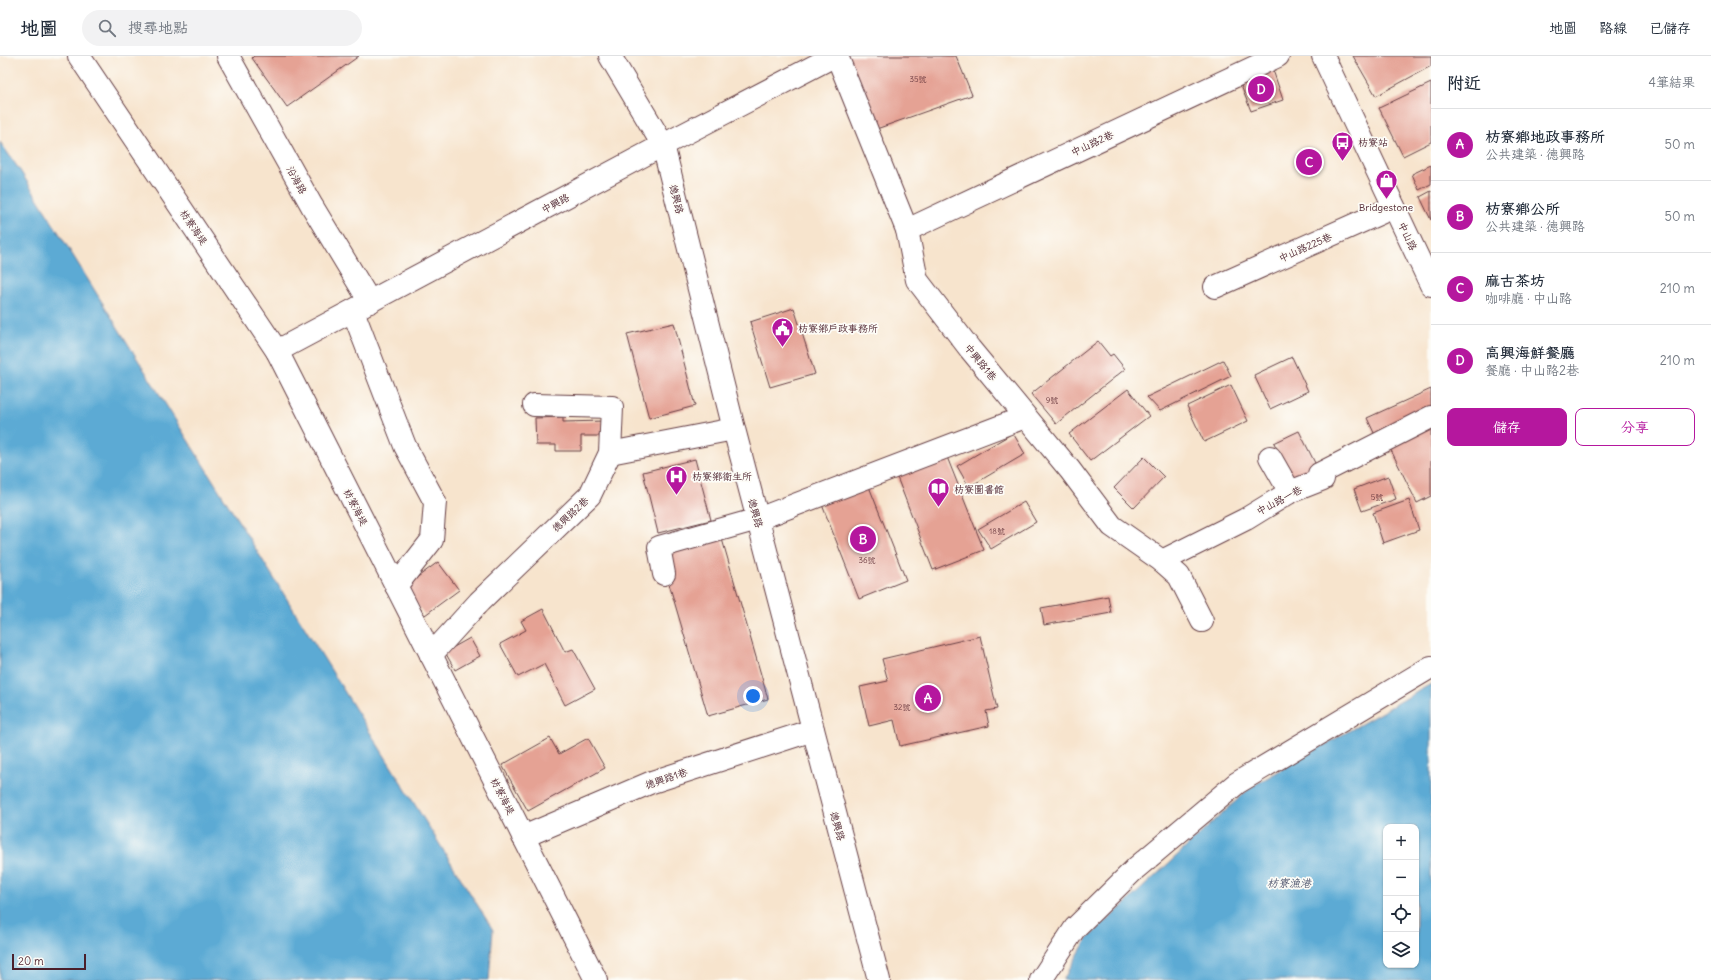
<!DOCTYPE html>
<html lang="zh-TW">
<head>
<meta charset="utf-8">
<style>
  :root { --surface:#fff; --page:#f2f2f3; --text:#1f2937; --muted:#747a83; --line:#e0e1e3; --accent:#b5179e }
  body { margin:0; font-family:Delius,"LXGW WenKai TC",sans-serif; background:var(--page); color:var(--text) }
  .controls { position:absolute; right:12px; bottom:12px; display:grid; overflow:hidden; border-radius:8px; box-shadow:0 1px 3px #0004 }
  .controls button { width:36px; height:36px; display:grid; place-items:center; padding:0; border:0; border-bottom:1px solid var(--line); background:var(--surface); color:var(--text); font:20px sans-serif }
  .scale { position:absolute; left:12px; bottom:10px; width:74px; box-sizing:border-box; padding-left:4px; border:2px solid #4a1f2b; border-top:0; font-size:11px; line-height:14px; white-space:nowrap; color:#4a1f2b; -webkit-text-stroke:3px #fdfcf7; paint-order:stroke }
  .you { position:absolute; left:753px; top:640px; width:14px; height:14px; margin:-10px; border:3px solid #fff; border-radius:50%; background:#1a73e8; box-shadow:0 0 0 6px #1a73e833 }
  .badge { display:grid; place-items:center; width:26px; height:26px; border-radius:50%; background:var(--accent); color:#fff; font-size:13px; font-weight:700 }
  .pin { position:absolute; translate:-50% -50%; border:2px solid #fff; box-shadow:0 1px 4px #0006 }
  .list { margin:0; padding:0; list-style:none }
  h2 { display:flex; justify-content:space-between; align-items:center; height:52px; margin:0; padding:0 16px; font-size:17px }
  h2 small { font-size:13px; font-weight:400; color:var(--muted) }
  .list li { display:grid; grid-template-columns:26px 1fr auto; gap:12px; align-items:center; box-sizing:border-box; height:72px; padding:0 16px; border-top:1px solid var(--line) }
  .list b { display:block; font-size:15px; white-space:nowrap }
  .list p { margin:0; font-size:13px; white-space:nowrap; color:var(--muted) }
  .list em { font-size:13px; font-style:normal; color:var(--muted) }
  .actions { display:flex; gap:8px; padding:12px 16px }
  .actions a { flex:1; padding:9px 0; border:1px solid var(--accent); border-radius:8px; text-align:center; font-size:14px; color:var(--accent) }
  .actions .main { background:var(--accent); color:#fff }
  .icon { flex:none; width:22px; height:22px; fill:none; stroke:currentColor; stroke-width:2; stroke-linecap:round; stroke-linejoin:round }
  .map { position:relative; flex:none; width:1431px; height:924px; overflow:hidden }
  header { display:flex; align-items:center; gap:24px; box-sizing:border-box; height:56px; padding:0 20px; background:var(--surface); border-bottom:1px solid var(--line) }
  header strong { font-size:19px }
  nav { display:flex; gap:22px; margin-inline-start:auto; font-size:14px }
  .search { width:280px; height:36px; background:var(--page); display:flex; align-items:center; gap:10px; box-sizing:border-box; padding:0 14px; border-radius:22px; color:var(--muted); font-size:15px }
  main { display:flex }
  aside { flex:1; background:var(--surface) }
  .map>svg:first-child { display:block }
</style>
</head>
<body>
<header>
<strong>地圖</strong>
<div class="search"><svg class="icon" aria-label="search" viewBox="0 0 24 24"><circle cx="10" cy="10" r="6"/><path d="M15 15l6 6"/></svg>搜尋地點</div>
<nav><a>地圖</a><a>路線</a><a>已儲存</a></nav>
</header>
<main>
<div class="map">
<svg width="1431" height="924" viewBox="0 0 1431 924">
  <rect width="100%" height="100%" fill="#fdfcf7"/>
  <filter id="ink" filterUnits="userSpaceOnUse"><feTurbulence type="fractalNoise" baseFrequency=".025" numOctaves="2"/><feDisplacementMap in="SourceGraphic" scale="8" xChannelSelector="R" yChannelSelector="G"/><feConvolveMatrix kernelMatrix="1 2 1 2 8 2 1 2 1" color-interpolation-filters="sRGB"/></filter>
  <filter id="wash" filterUnits="userSpaceOnUse"><feTurbulence type="fractalNoise" baseFrequency=".012" numOctaves="4" result="noise"/><feDisplacementMap in="SourceGraphic" scale="16" xChannelSelector="R" yChannelSelector="G"/><feGaussianBlur stdDeviation="0.9" result="paint"/><feColorMatrix in="noise" values="0 0 0 0 0 0 0 0 0 0 0 0 0 0 0 0 0 1.4 0 .05"/><feComposite in="paint" operator="in"/></filter>
  <g filter="url(#wash)">
    <rect width="100%" height="100%" fill="#f7e4cd"/>
    <!-- water -->
    <g fill="#5baad4" stroke="#526480" fill-rule="evenodd">
      <path d="M 0,86 L 21,116 L 493,874 L 489,924 L 0,924 Z"/>
      <path d="M 1431,628 L 1431,924 L 1063,924 L 1087,883 L 1251,731 ZM 1386,771 L 1416,771 L 1416,909 L 1386,909 Z"/>
    </g>
    <g id="blocks">
      <!-- building -->
      <g fill="#e5a294">
        <path d="M 254,0 L 359,0 L 287,51 L 252,2 Z"/>
        <path d="M 837,0 L 956,0 L 972,39 L 868,76 Z"/>
        <path d="M 1353,0 L 1431,0 L 1431,10 L 1376,40 Z"/>
        <path d="M 1271,8 L 1283,44 L 1251,55 L 1238,22 Z"/>
        <path d="M 1431,27 L 1431,86 L 1403,100 L 1379,52 Z"/>
        <path d="M 1431,109 L 1431,128 L 1419,134 L 1412,118 Z"/>
        <path d="M 1431,135 L 1431,164 L 1420,141 Z"/>
        <path d="M 794,252 L 815,318 L 770,331 L 750,266 Z"/>
        <path d="M 674,267 L 695,350 L 649,362 L 627,278 Z"/>
        <path d="M 1098,285 L 1110,300 L 1113,298 L 1125,313 L 1056,368 L 1031,338 Z"/>
        <path d="M 1292,301 L 1308,335 L 1270,353 L 1254,319 Z"/>
        <path d="M 1223,304 L 1231,320 L 1160,355 L 1147,341 Z"/>
        <path d="M 1231,329 L 1248,365 L 1204,386 L 1187,350 Z"/>
        <path d="M 1128,333 L 1149,360 L 1090,405 L 1069,378 Z"/>
        <path d="M 1431,333 L 1431,354 L 1375,379 L 1367,362 Z"/>
        <path d="M 563,361 L 563,366 L 603,365 L 603,380 L 581,380 L 581,395 L 556,395 L 556,389 L 536,389 L 535,362 Z"/>
        <path d="M 1431,362 L 1431,440 L 1417,447 L 1386,384 Z"/>
        <path d="M 1299,375 L 1321,419 L 1296,431 L 1274,387 Z"/>
        <path d="M 1013,377 L 1025,398 L 969,431 L 957,410 Z"/>
        <path d="M 943,391 L 984,494 L 933,514 L 893,411 Z"/>
        <path d="M 1144,401 L 1164,421 L 1134,452 L 1114,432 Z"/>
        <path d="M 695,403 L 711,464 L 658,477 L 643,416 Z"/>
        <path d="M 1388,420 L 1396,443 L 1362,455 L 1354,433 Z"/>
        <path d="M 866,423 L 906,524 L 859,543 L 819,441 Z"/>
        <path d="M 1409,444 L 1419,474 L 1383,487 L 1373,457 Z"/>
        <path d="M 1024,446 L 1036,466 L 991,493 L 978,473 Z"/>
        <path d="M 720,476 L 768,643 L 708,660 L 659,494 Z"/>
        <path d="M 438,506 L 459,534 L 425,559 L 404,531 Z"/>
        <path d="M 1108,540 L 1111,557 L 1044,569 L 1041,552 Z"/>
        <path d="M 543,553 L 565,596 L 573,593 L 595,633 L 565,649 L 544,608 L 518,621 L 500,588 L 526,574 L 521,565 Z"/>
        <path d="M 980,580 L 997,653 L 986,655 L 989,670 L 900,690 L 894,664 L 869,670 L 860,631 L 888,625 L 882,603 Z"/>
        <path d="M 470,582 L 480,600 L 455,614 L 445,596 Z"/>
        <path d="M 550,682 L 559,698 L 588,682 L 605,712 L 528,755 L 502,709 Z"/>
      </g>
    </g>
  </g>
  <g filter="url(#ink)">
    <use href="#blocks" fill-opacity="0" stroke="#643d43" stroke-width="1"/>
    <g fill="none" stroke-linecap="round" stroke-linejoin="round">
      <defs>
        <g id="minor">
          <path d="M 79,0 L 277,295 L 596,924"/>
          <path d="M 228,0 L 312,150 L 370,246"/>
          <path d="M 610,0 L 663,89 L 734,373 L 879,924"/>
          <path d="M 837,0 L 907,174 L 917,224 L 970,293 L 1070,414 L 1112,470 L 1162,505 L 1179,520 L 1202,565"/>
          <path d="M 1323,0 L 1431,229"/>
          <path d="M 907,174 L 1278,0"/>
          <path d="M 1215,231 L 1394,151"/>
          <path d="M 353,255 L 405,390 L 435,446 L 432,484 L 396,530"/>
          <path d="M 277,295 L 663,89 L 834,0"/>
          <path d="M 610,397 L 734,373"/>
          <path d="M 1270,401 L 1290,436"/>
          <path d="M 1162,505 L 1246,463 L 1290,436 L 1323,423 L 1319,418 L 1431,361"/>
          <path d="M 664,518 L 659,491 L 758,463 L 1025,361"/>
          <path d="M 431,599 L 479,546 L 590,439 L 610,397 L 612,351 L 534,349"/>
          <path d="M 523,781 L 652,726 L 813,674"/>
          <path d="M 1041,924 L 1075,872 L 1136,812 L 1237,727 L 1431,611"/>
        </g>
      </defs>
      <!-- minor casing -->
      <use href="#minor" stroke="#643d43" stroke-width="24"/>
      <!-- minor -->
      <use href="#minor" stroke="#fff" stroke-width="22"/>
    </g>
  </g>
  <!-- icons -->
  <defs>
    <symbol id="bus-pin" viewBox="-11 -11 22 30"><path d="M0 17L-7.5 6A9.5 9.5 0 1 1 7.5 6Z" fill="#b5179e" stroke="#fdfcf7"/><path d="M-5-6H5V4H4V6H2V4H-2V6H-4V4H-5ZM-3.5-4V0h7V-4ZM-3.5 1.2v1.5H-2V1.2ZM2 1.2v1.5H3.5V1.2Z" fill="#fff"/></symbol>
    <symbol id="shop-pin" viewBox="-11 -11 22 30"><path d="M0 17L-7.5 6A9.5 9.5 0 1 1 7.5 6Z" fill="#b5179e" stroke="#fdfcf7"/><path d="M-5-2.5h2.3a2.7 3.5 0 0 1 5.4 0H5L5.5 6h-11ZM-1.5-2.5h3a1.5 2.3 0 0 0-3 0Z" fill="#fff"/></symbol>
    <symbol id="civic-pin" viewBox="-11 -11 22 30"><path d="M0 17L-7.5 6A9.5 9.5 0 1 1 7.5 6Z" fill="#b5179e" stroke="#fdfcf7"/><path d="M-.6-6.5H3V-4.5H.6V-3L4-1V1h2V6H-6V1h2V-1L-.6-3ZM-1.2 2.5V6h2.4V2.5Z" fill="#fff"/></symbol>
    <symbol id="hospital-pin" viewBox="-11 -11 22 30"><path d="M0 17L-7.5 6A9.5 9.5 0 1 1 7.5 6Z" fill="#b5179e" stroke="#fdfcf7"/><path d="M-5-5h3v3.5h4V-5h3V5h-3V1.5h-4V5h-3Z" fill="#fff"/></symbol>
    <symbol id="library-pin" viewBox="-11 -11 22 30"><path d="M0 17L-7.5 6A9.5 9.5 0 1 1 7.5 6Z" fill="#b5179e" stroke="#fdfcf7"/><path d="M-6-4Q-3-5.5-.7-3.5V5Q-3 3-6 4ZM6-4Q3-5.5 .7-3.5V5Q3 3 6 4Z" fill="#fff"/></symbol>
  </defs>
  <g fill-rule="evenodd">
    <use href="#bus-pin" x="1330" y="74" width="25" height="34"/>
    <use href="#shop-pin" x="1374" y="112" width="25" height="34"/>
    <use href="#civic-pin" x="770" y="260" width="25" height="34"/>
    <use href="#hospital-pin" x="664" y="408" width="25" height="34"/>
    <use href="#library-pin" x="926" y="420" width="25" height="34"/>
  </g>
  <g text-anchor="middle" stroke-width="3.5" stroke-linejoin="round" paint-order="stroke">
    <!-- number labels -->
    <g font-size="8" fill="#714045">
      <text x="918" y="26">35號</text>
      <text x="1052" y="347">9號</text>
      <text x="1377" y="444">5號</text>
      <text x="997" y="478">18號</text>
      <text x="867" y="507">36號</text>
      <text x="902" y="654">32號</text>
    </g>
    <!-- poi labels -->
    <g font-size="10" fill="#4a1f2b" stroke="#fdfcf7" text-anchor="start">
      <text x="1358" y="90">枋寮站</text>
      <text x="1386" y="155" text-anchor="middle">Bridgestone</text>
      <text x="798" y="276">枋寮鄉戶政事務所</text>
      <text x="692" y="424">枋寮鄉衛生所</text>
      <text x="954" y="437">枋寮圖書館</text>
    </g>
    <!-- street labels -->
    <g font-size="10" fill="#4a1f2b" stroke="#fdfcf7">
      <text transform="translate(1092 87) rotate(-25)" y="4">中山路2巷</text>
      <text transform="translate(297 124) rotate(61)" y="4">沿海路</text>
      <text transform="translate(677 143) rotate(76)" y="4">德興路</text>
      <text transform="translate(555 147) rotate(-28)" y="4">中興路</text>
      <text transform="translate(194 171) rotate(56)" y="4">枋寮海堤</text>
      <text transform="translate(1408 180) rotate(65)" y="4">中山路</text>
      <text transform="translate(1305 191) rotate(-24)" y="4">中山路225巷</text>
      <text transform="translate(981 306) rotate(51)" y="4">中興路1巷</text>
      <text transform="translate(1279 444) rotate(-28)" y="4">中山路一巷</text>
      <text transform="translate(356 451) rotate(63)" y="4">枋寮海堤</text>
      <text transform="translate(756 457) rotate(75)" y="4">德興路</text>
      <text transform="translate(570 458) rotate(-43)" y="4">德興路2巷</text>
      <text transform="translate(666 722) rotate(-19)" y="4">德興路1巷</text>
      <text transform="translate(503 740) rotate(63)" y="4">枋寮海堤</text>
      <text transform="translate(838 770) rotate(75)" y="4">德興路</text>
    </g>
    <!-- water labels -->
    <g font-size="11" font-style="italic" fill="#51576f" stroke="#fdfcf7">
      <text x="1289" y="831">枋寮漁港</text>
    </g>
  </g>
</svg>
<div class="controls">
<button>+</button>
<button>−</button>
<button><svg class="icon" aria-label="locate" viewBox="0 0 24 24"><circle cx="12" cy="12" r="6"/><path d="M12 2v4M12 18v4M2 12h4M18 12h4"/></svg></button>
<button><svg class="icon" aria-label="layers" viewBox="0 0 24 24"><path d="M12 4l9 5-9 5-9-5zM3 14l9 5 9-5"/></svg></button>
</div>
<div class="scale">20 m</div>
<div class="you"></div>
<div class="pin badge" style="left:928px;top:642px">A</div>
<div class="pin badge" style="left:863px;top:483px">B</div>
<div class="pin badge" style="left:1309px;top:106px">C</div>
<div class="pin badge" style="left:1261px;top:33px">D</div>
</div>
<aside>
<h2>附近<small>4筆結果</small></h2>
<ul class="list">
<li><span class="badge">A</span><div><b>枋寮鄉地政事務所</b><p>公共建築 · 德興路</p></div><em>50 m</em></li>
<li><span class="badge">B</span><div><b>枋寮鄉公所</b><p>公共建築 · 德興路</p></div><em>50 m</em></li>
<li><span class="badge">C</span><div><b>麻古茶坊</b><p>咖啡廳 · 中山路</p></div><em>210 m</em></li>
<li><span class="badge">D</span><div><b>高興海鮮餐廳</b><p>餐廳 · 中山路2巷</p></div><em>210 m</em></li>
</ul>
<div class="actions"><a class="main">儲存</a><a>分享</a></div>
</aside>
</main>
</body>
</html>
